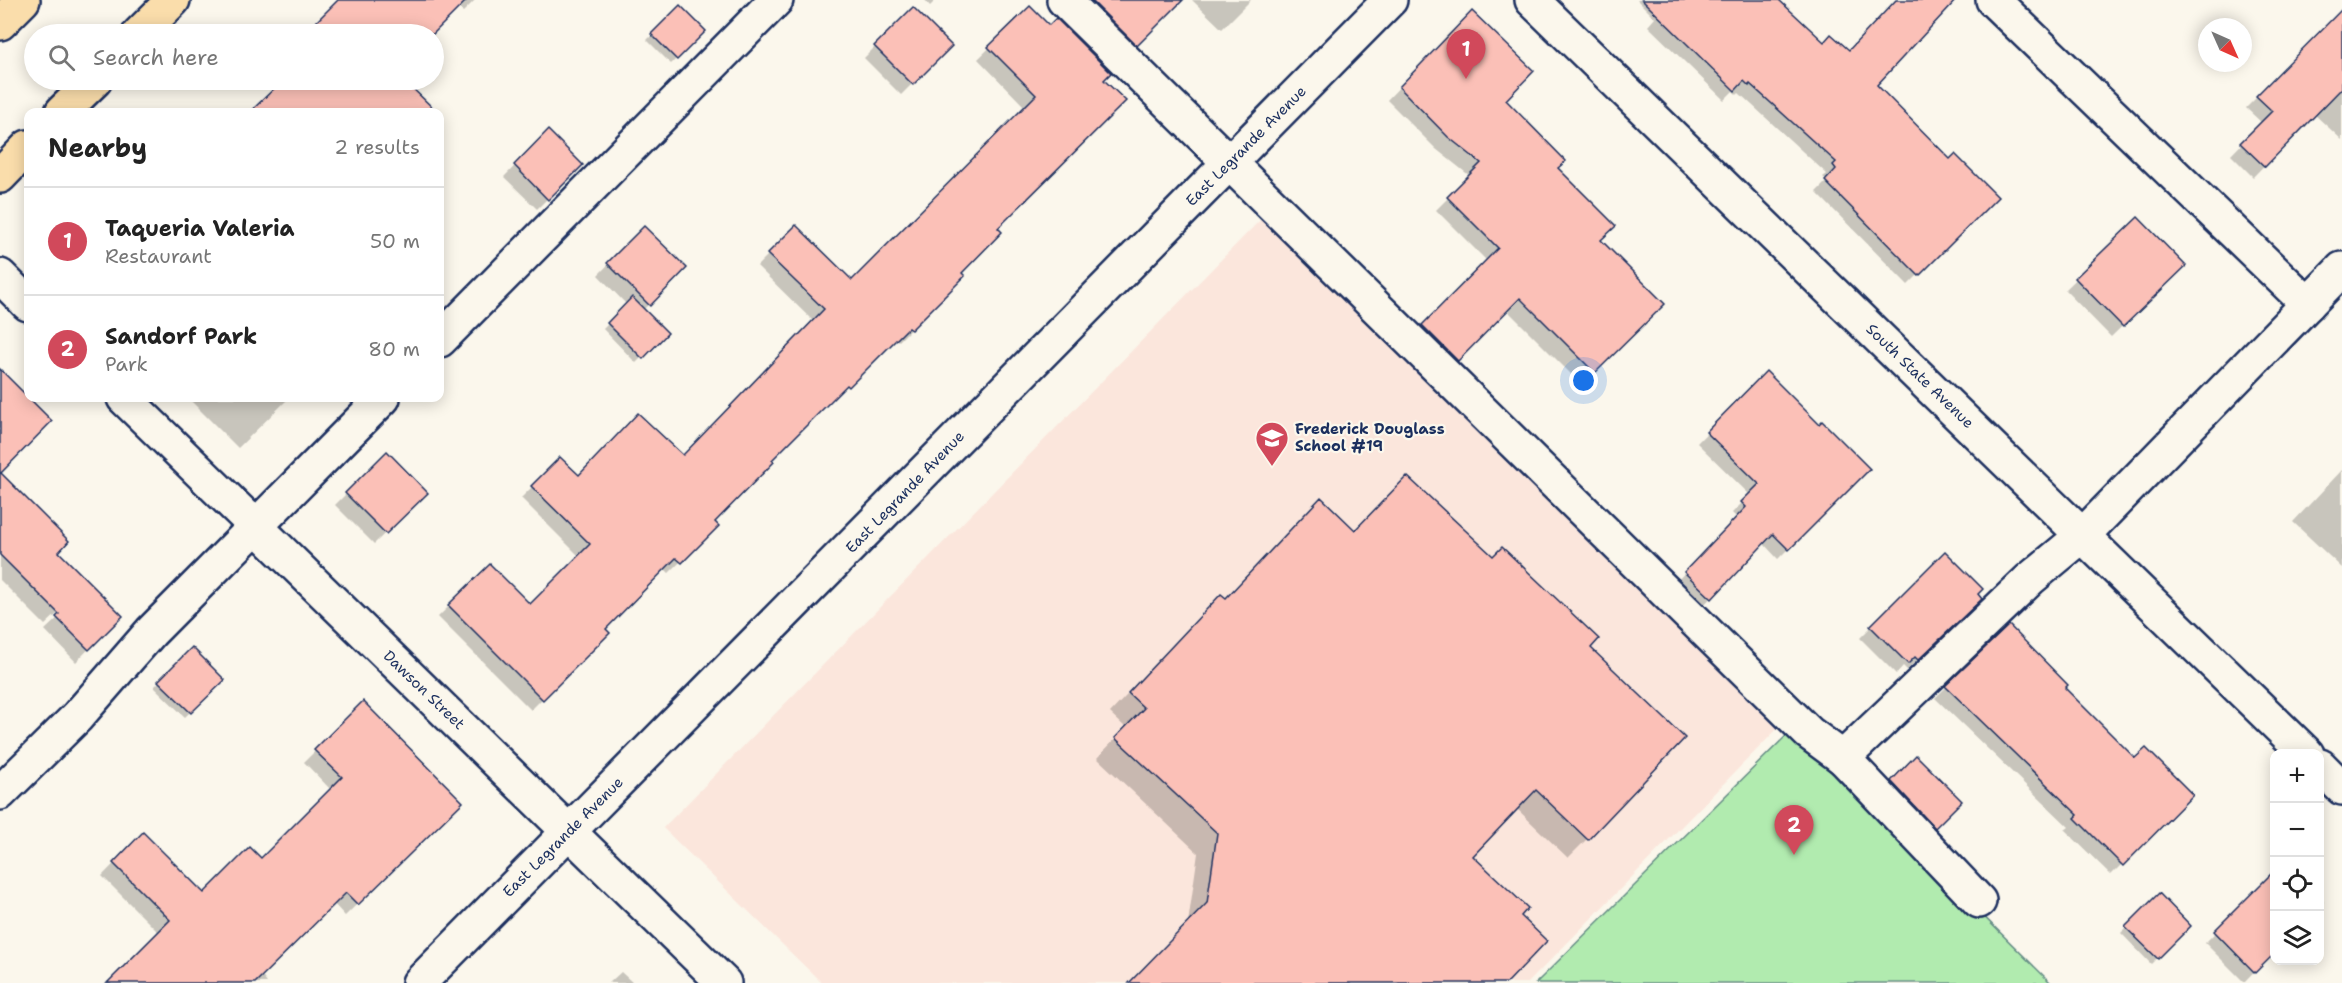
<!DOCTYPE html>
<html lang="en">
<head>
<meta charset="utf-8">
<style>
  :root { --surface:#fff; --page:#f2f2f2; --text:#222; --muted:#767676; --line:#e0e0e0; --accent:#d1495b }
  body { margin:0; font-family:"Shantell Sans",sans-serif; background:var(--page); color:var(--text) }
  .controls { position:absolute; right:18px; bottom:18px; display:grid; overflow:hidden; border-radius:12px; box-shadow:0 3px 15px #0003 }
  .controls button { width:54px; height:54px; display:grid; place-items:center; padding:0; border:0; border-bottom:2px solid var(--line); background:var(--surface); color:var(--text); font:30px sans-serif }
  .compass { position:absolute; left:2198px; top:18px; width:54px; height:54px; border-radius:50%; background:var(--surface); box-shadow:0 3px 15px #0003; rotate:135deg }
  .you { position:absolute; left:1584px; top:381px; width:21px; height:21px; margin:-15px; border:4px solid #fff; border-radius:50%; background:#1a73e8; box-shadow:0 0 0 9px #1a73e833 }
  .badge { display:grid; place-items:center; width:39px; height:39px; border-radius:50%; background:var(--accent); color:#fff; font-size:20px; font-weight:700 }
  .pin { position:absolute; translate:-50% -50px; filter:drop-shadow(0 2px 3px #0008) }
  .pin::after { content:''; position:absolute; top:32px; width:21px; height:18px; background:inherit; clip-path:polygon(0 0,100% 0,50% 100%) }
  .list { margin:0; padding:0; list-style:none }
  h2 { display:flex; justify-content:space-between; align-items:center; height:78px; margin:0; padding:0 24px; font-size:26px }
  h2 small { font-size:20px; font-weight:400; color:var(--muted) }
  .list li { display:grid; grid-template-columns:39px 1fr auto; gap:18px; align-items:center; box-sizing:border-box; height:108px; padding:0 24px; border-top:2px solid var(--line) }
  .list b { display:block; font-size:22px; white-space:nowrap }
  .list p { margin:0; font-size:20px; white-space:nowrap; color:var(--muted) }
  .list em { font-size:20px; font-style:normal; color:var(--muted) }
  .icon { flex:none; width:33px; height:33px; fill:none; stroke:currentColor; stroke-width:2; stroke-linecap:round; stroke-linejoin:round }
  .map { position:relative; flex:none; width:2342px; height:983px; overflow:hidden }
  .search { position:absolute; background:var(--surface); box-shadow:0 3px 15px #0003; left:24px; top:24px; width:420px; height:66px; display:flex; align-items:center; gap:15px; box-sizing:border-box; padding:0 21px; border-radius:33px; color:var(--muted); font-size:22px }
  .panel { position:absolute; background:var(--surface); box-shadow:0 3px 15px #0003; left:24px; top:108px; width:420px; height:294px; border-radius:12px }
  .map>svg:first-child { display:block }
</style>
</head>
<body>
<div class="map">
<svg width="2342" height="983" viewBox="0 0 2342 983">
  <rect width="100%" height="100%" fill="#fbf7ec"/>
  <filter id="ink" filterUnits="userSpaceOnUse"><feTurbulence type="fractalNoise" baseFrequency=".0167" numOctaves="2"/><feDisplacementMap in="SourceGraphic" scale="12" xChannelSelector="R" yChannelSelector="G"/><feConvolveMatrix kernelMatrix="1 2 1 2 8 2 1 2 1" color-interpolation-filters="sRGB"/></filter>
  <g filter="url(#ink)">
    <!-- built -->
    <path fill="#fbe6dc" d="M 1268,212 L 1785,721 L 1528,983 L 822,983 L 663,828 Z"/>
    <!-- green -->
    <path fill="#b1ebaf" stroke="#668d86" stroke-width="1.5" d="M 1794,728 L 2051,983 L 1536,983 Z"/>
    <!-- shadow -->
    <g fill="#0003">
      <path d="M 339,0 L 475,0 L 463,12 L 458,7 L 430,34 L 305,34 Z"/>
      <path d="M 925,0 L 936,0 L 930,6 Z"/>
      <path d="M 1075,0 L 1181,0 L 1121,60 Z"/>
      <path d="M 1192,0 L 1251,0 L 1222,29 Z"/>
      <path d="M 1637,0 L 1776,0 L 1823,44 L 1849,52 L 1897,0 L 1942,0 L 1875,85 L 1950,161 L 1996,197 L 1908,285 L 1816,192 L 1827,181 L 1823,177 L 1827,174 L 1739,93 L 1737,95 L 1733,91 L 1724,100 L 1648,26 L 1655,18 Z"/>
      <path d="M 680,7 L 704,31 L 671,64 L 647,40 Z"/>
      <path d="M 1030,8 L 1049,27 L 1109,73 L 996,228 L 959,273 L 963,276 L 899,341 L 896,338 L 770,460 L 713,522 L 717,526 L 669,573 L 664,568 L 603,629 L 608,633 L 531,710 L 438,617 L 490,566 L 530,606 L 579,556 L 521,498 L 560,459 L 578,477 L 682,457 L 814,322 L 757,266 L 796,227 L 852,282 L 1026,108 L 978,59 Z"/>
      <path d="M 913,9 L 950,46 L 901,95 L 864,58 Z"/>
      <path d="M 2333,21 L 2342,30 L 2342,140 L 2314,114 L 2253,177 L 2231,155 L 2262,123 L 2246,108 Z"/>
      <path d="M 1459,25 L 1503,100 L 1556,168 L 1599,240 L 1663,304 L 1582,385 L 1507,310 L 1444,372 L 1411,338 L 1487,261 L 1436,210 L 1470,176 L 1436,149 L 1387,100 Z"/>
      <path d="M 285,80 L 402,80 L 426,104 L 418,112 L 251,112 Z"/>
      <path d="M 548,132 L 581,165 L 537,209 L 504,177 Z"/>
      <path d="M 2138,219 L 2184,266 L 2111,337 L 2065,290 Z"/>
      <path d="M 644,228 L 685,268 L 643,310 L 666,333 L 636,363 L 603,329 L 627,305 L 598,275 Z"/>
      <path d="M 1766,373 L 1819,426 L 1868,469 L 1778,559 L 1763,543 L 1701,608 L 1675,583 L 1737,518 L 1732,513 L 1750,495 L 1697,443 Z"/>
      <path d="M 188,398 L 289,398 L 238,448 Z"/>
      <path d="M 387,453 L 426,493 L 374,544 L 335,505 Z"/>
      <path d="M 2342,470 L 2342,568 L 2293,522 Z"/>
      <path d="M 0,474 L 57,552 L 121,616 L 76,662 L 45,630 L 63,613 L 60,611 L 45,625 L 0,580 Z"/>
      <path d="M 1355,532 L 1589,648 L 1587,839 L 1568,858 L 1516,808 L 1471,856 L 1519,916 L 1505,983 L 1130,983 L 1188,923 L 1198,853 L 1097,758 L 1126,728 L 1110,713 L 1202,615 L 1225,600 Z"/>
      <path d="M 1945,553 L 1980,599 L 1907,670 L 1903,666 L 1896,674 L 1860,638 Z"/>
      <path d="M 2009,627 L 2063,688 L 2135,760 L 2191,795 L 2111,875 L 2065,830 L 2069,827 L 1935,698 Z"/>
      <path d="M 192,649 L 223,680 L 185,717 L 154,687 Z"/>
      <path d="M 363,704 L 461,802 L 345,916 L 333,903 L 261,975 L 267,983 L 110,983 L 159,933 L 102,876 L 143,834 L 204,895 L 261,860 L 331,790 L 304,762 Z"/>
      <path d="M 1916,757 L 1960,801 L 1924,837 L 1881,793 Z"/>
      <path d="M 2274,873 L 2274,951 L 2244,982 L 2205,943 Z"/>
      <path d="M 2159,895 L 2189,926 L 2151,964 L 2121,933 Z"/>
      <path d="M 2320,897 L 2324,902 L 2320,906 Z"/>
      <path d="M 621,972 L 633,983 L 609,983 Z"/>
    </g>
    <!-- building -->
    <g fill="#fbc0b7" stroke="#1b2f5e" stroke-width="1.5">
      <path d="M 338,0 L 467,0 L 433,34 L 304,34 Z"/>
      <path d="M 1091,0 L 1183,0 L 1137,46 Z"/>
      <path d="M 1642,0 L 1779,0 L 1824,42 L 1831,34 L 1849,50 L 1896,0 L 1956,0 L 1877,85 L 1950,159 L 1955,154 L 1998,197 L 1919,276 L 1825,181 L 1836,169 L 1833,165 L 1836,162 L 1750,84 L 1749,86 L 1744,81 L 1735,91 Z"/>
      <path d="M 680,5 L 706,31 L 677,60 L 651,34 Z"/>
      <path d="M 1030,6 L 1049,25 L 1056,18 L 1111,73 L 1104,80 L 1126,101 L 998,228 L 1002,232 L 962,273 L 965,276 L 911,330 L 908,328 L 849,387 L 847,385 L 772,460 L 774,462 L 715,522 L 719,526 L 682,563 L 676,558 L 606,629 L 610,633 L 543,700 L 448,605 L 490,564 L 530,604 L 590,544 L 531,486 L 560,457 L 579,475 L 638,413 L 683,455 L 824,309 L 767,254 L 796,225 L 852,280 L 1036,95 L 988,47 Z"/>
      <path d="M 913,7 L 952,46 L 913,85 L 874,46 Z"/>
      <path d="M 2342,9 L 2342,88 L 2265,167 L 2240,143 L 2272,111 L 2256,96 Z"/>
      <path d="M 1472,11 L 1534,71 L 1506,100 L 1566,161 L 1558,168 L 1616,226 L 1601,240 L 1665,304 L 1595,373 L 1520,298 L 1458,361 L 1422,325 L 1498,248 L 1447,197 L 1481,163 L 1448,137 L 1399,87 Z"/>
      <path d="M 283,80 L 404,80 L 437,112 L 250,112 Z"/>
      <path d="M 548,130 L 583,165 L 548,200 L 514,165 Z"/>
      <path d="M 2138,217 L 2186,266 L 2123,327 L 2075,278 Z"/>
      <path d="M 644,226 L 687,268 L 650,306 L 607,263 Z"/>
      <path d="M 632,297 L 668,333 L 643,359 L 607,323 Z"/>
      <path d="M 0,369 L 52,421 L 1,473 L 69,541 L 59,552 L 123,616 L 89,650 L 56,617 L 59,614 L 0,555 Z"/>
      <path d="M 1766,371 L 1819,424 L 1822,421 L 1870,469 L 1789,550 L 1773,534 L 1712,599 L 1684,572 L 1746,507 L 1741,502 L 1759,484 L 1706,432 Z"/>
      <path d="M 387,451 L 428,493 L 386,534 L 345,493 Z"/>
      <path d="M 1407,476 L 1493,556 L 1502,547 L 1599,639 L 1591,648 L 1685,738 L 1588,840 L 1536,790 L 1473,856 L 1528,908 L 1521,916 L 1547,941 L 1507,983 L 1129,983 L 1207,903 L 1217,833 L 1115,738 L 1144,708 L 1128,693 L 1221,594 L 1226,598 L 1321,497 L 1355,530 Z"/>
      <path d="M 1945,551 L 1983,589 L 1978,594 L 1982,599 L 1918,660 L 1915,657 L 1908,664 L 1870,626 Z"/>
      <path d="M 2009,625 L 2068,685 L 2065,688 L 2135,758 L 2146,748 L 2193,795 L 2123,866 L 2075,818 L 2078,815 L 1945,686 Z"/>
      <path d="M 192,647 L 225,680 L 191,713 L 158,681 Z"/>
      <path d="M 363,701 L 463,802 L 358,905 L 346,893 L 255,983 L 107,983 L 170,920 L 113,863 L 143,832 L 204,893 L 250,847 L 261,858 L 342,777 L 314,750 Z"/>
      <path d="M 1916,755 L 1962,801 L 1935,828 L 1891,781 Z"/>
      <path d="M 2274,871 L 2274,954 L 2255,973 L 2214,931 Z"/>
      <path d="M 2159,893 L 2191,926 L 2158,959 L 2125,927 Z"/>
    </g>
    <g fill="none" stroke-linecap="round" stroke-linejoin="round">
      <defs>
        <g id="minor">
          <path d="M 1064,0 L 1809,733 L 1843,758 L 1979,901"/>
          <path d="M 1532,0 L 2307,754"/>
          <path d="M 1993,0 L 2308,304"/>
          <path d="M 0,276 L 28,304"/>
          <path d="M 440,340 L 776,0"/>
          <path d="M 124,398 L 724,983"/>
          <path d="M 1843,758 L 2030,579 L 2083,535 L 2342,269"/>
          <path d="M 2320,766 L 2342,788"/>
          <path d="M 0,793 L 77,717 L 151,632 L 383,398"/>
          <path d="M 419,983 L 1390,0"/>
        </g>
        <g id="major">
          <path d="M 0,23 L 23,0"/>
          <path d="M 139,34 L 173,0"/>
          <path d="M 62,112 L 95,80"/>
          <path d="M 0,176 L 28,147"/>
        </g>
      </defs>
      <!-- minor casing -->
      <use href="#minor" stroke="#1b2f5e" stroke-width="38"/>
      <!-- major casing -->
      <use href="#major" stroke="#1b2f5e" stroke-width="38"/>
      <!-- minor -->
      <use href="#minor" stroke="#fbf7ec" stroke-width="33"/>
      <!-- major -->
      <use href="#major" stroke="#faddab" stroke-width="33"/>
    </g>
  </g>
  <!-- icons -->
  <defs>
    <symbol id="school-pin" viewBox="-11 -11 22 30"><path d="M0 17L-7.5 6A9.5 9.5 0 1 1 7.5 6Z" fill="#d1495b" stroke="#fbf7ec"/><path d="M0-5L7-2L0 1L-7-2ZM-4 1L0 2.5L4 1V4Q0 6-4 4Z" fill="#fff"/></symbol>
  </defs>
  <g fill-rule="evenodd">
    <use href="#school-pin" x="1253" y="419" width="38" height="52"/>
  </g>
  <g text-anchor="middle" stroke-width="4.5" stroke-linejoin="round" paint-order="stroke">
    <!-- street labels -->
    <g font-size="15" fill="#1b2f5e" stroke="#fbf7ec">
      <text transform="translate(1246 146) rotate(-45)" y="5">East Legrande Avenue</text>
      <text transform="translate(1920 376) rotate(44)" y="5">South State Avenue</text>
      <text transform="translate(905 492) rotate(-46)" y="5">East Legrande Avenue</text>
      <text transform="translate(424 690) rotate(44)" y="5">Dawson Street</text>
      <text transform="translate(563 837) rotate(-45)" y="5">East Legrande Avenue</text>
    </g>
    <!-- poi labels -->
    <g font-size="15" font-weight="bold" fill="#1b2f5e" stroke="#fbf7ec" text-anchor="start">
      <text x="1295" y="434">Frederick Douglass<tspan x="1295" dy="17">School #19</tspan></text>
    </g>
  </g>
</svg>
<div class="controls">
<button>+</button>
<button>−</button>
<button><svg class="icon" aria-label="locate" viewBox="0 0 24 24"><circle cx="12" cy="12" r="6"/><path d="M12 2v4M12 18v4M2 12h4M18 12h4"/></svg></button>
<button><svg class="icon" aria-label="layers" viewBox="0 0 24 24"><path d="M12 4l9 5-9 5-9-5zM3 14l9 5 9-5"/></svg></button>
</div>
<svg class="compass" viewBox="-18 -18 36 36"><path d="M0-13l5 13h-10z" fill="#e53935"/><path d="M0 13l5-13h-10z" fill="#767676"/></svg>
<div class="you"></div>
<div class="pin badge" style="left:1466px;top:79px">1</div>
<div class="pin badge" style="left:1794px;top:855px">2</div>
<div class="search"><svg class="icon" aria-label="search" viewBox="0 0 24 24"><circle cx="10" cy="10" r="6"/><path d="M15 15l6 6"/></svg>Search here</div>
<section class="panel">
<h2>Nearby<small>2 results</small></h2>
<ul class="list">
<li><span class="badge">1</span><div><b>Taqueria Valeria</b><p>Restaurant</p></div><em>50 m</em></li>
<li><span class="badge">2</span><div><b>Sandorf Park</b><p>Park</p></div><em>80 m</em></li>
</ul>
</section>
</div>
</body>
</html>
